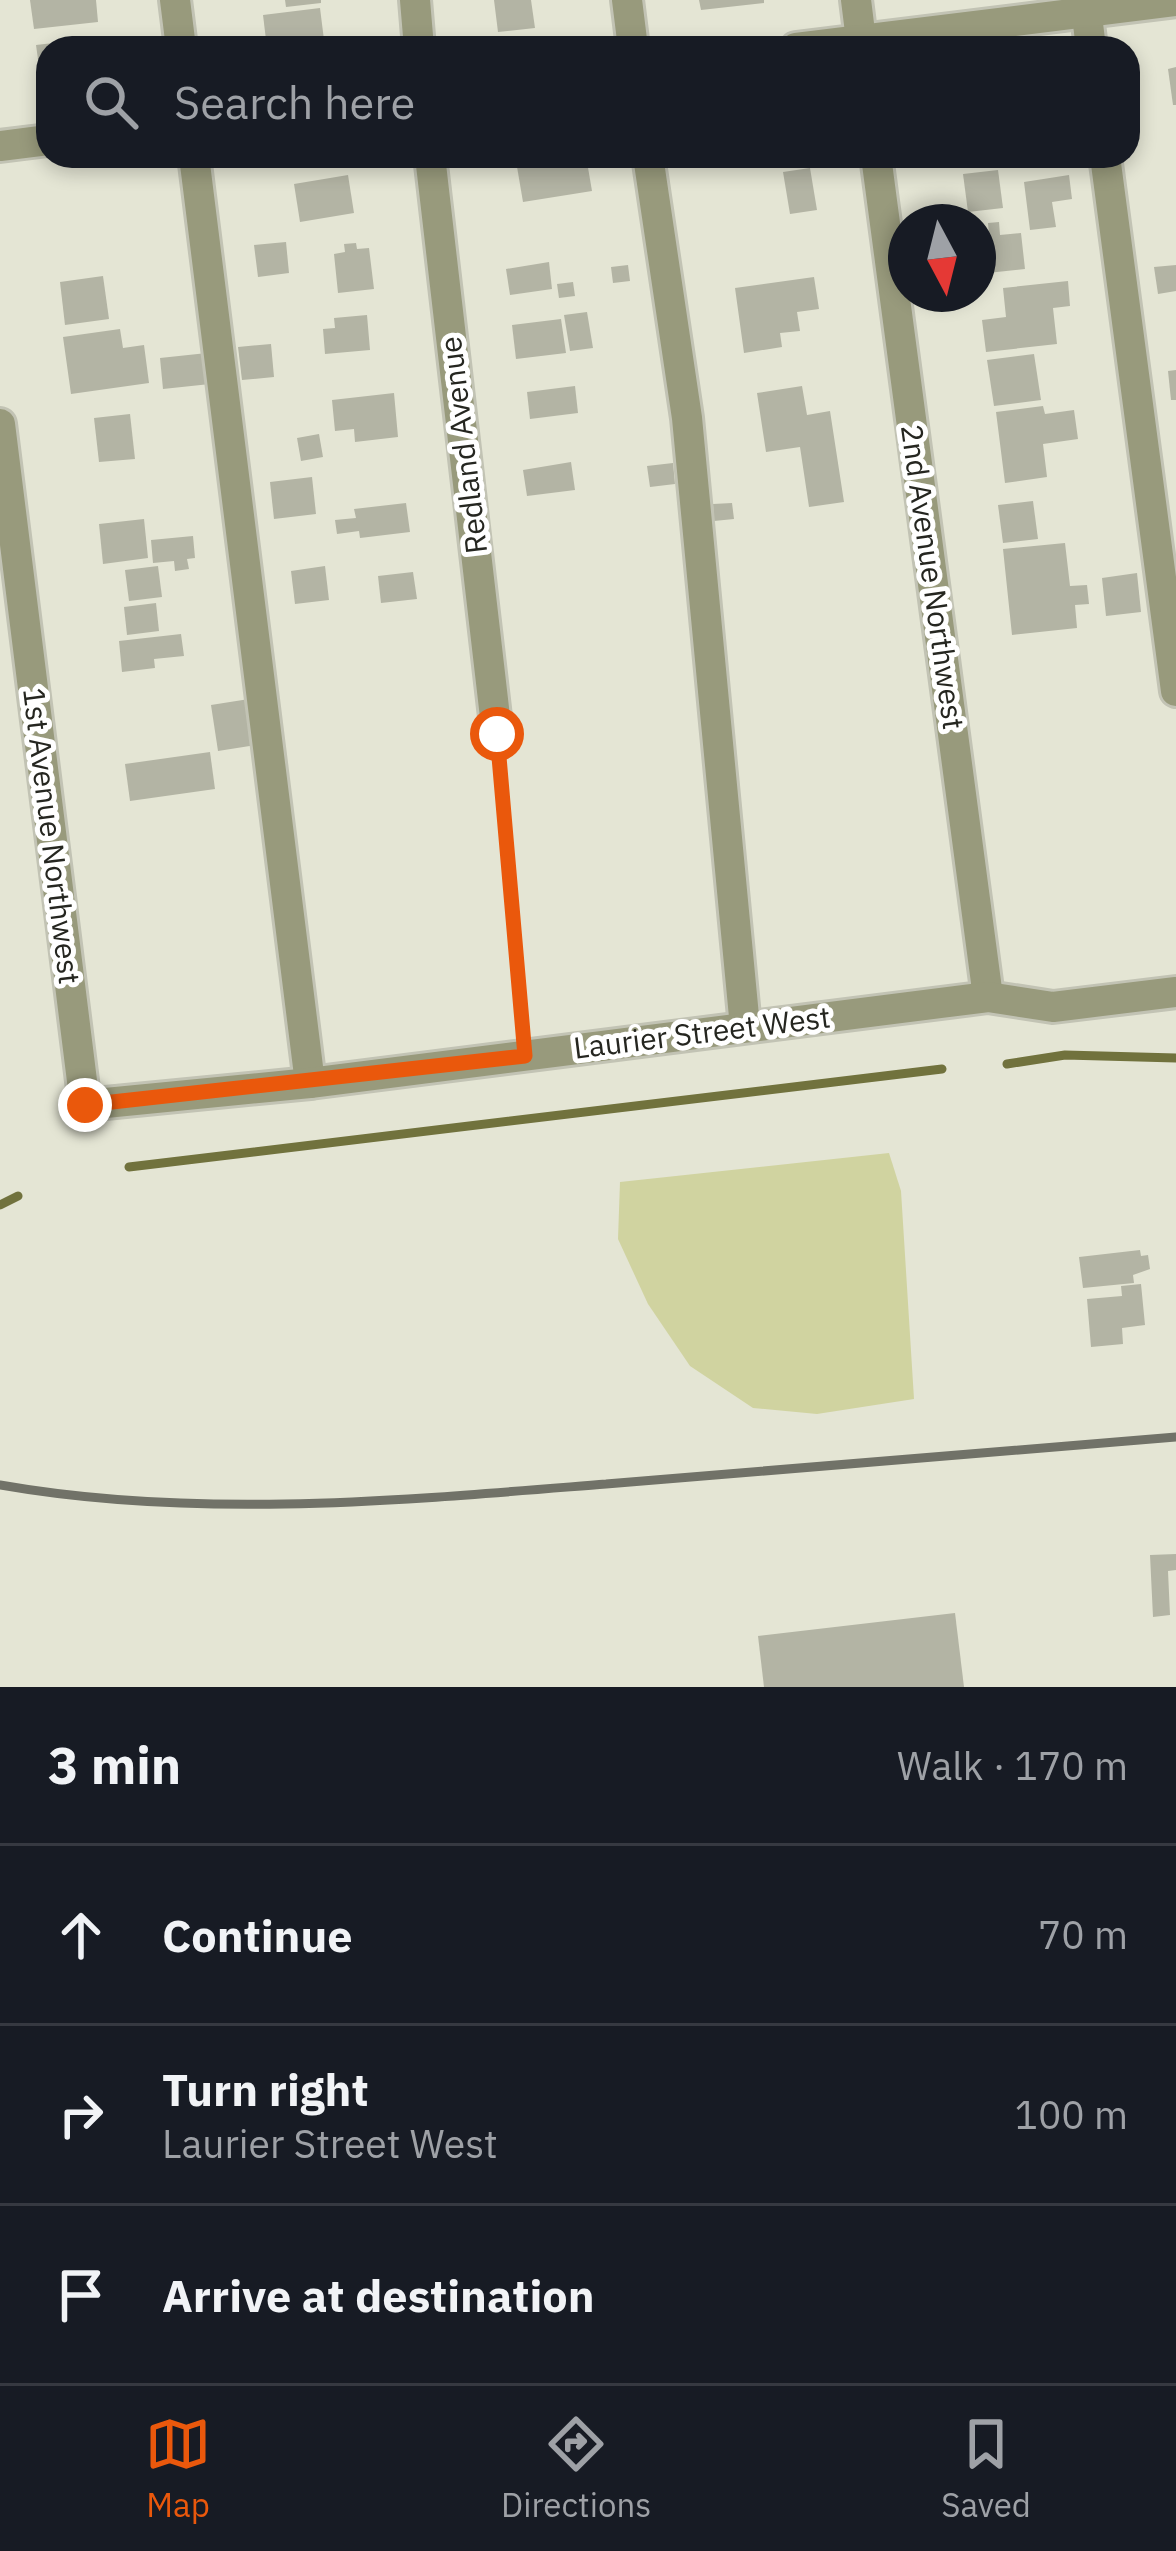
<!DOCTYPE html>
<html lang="en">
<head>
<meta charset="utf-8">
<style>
  :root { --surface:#171b24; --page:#242831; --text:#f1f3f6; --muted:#9ea1a6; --line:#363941; --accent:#ea580c }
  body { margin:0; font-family:"IBM Plex Sans",sans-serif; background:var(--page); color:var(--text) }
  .compass { position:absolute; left:888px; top:204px; width:108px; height:108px; border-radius:50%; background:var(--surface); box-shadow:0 6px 18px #0003; rotate:173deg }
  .stop { position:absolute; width:36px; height:36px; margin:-27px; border:9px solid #ea580c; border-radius:50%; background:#fff }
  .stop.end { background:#ea580c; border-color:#fff; box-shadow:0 3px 12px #0008 }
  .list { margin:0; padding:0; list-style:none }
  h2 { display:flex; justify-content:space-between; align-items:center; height:156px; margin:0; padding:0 48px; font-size:51px }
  h2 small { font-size:39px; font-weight:400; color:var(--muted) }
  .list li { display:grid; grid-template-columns:78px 1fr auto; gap:36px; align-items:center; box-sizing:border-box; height:180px; padding:0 48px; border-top:3px solid var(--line) }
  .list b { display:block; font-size:45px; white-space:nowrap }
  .list p { margin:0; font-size:39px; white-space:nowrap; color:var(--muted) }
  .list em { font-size:39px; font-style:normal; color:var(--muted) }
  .icon { flex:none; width:66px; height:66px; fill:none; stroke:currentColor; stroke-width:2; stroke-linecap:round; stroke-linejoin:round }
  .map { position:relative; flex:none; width:1176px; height:1687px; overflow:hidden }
  .search { position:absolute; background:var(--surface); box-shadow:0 6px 18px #0003; left:36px; right:36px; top:36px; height:132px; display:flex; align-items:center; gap:30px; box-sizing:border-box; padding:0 42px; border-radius:36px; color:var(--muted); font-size:45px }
  .sheet { height:696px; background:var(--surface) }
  nav { display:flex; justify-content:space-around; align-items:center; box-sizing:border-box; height:168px; border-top:3px solid var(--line); background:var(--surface); font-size:33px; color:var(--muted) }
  nav a { display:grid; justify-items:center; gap:6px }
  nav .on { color:var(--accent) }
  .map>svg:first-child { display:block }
</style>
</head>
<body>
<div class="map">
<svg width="1176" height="1687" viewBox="0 0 1176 1687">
  <rect width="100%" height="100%" fill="#e4e5d4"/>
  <!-- pitch -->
  <path fill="#d0d3a0" d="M 889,1153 L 901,1191 L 914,1399 L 817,1414 L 753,1408 L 690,1366 L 648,1304 L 618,1239 L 620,1182 Z"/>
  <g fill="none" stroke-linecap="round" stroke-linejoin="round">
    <!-- stream -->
    <g stroke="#71723d" stroke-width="9">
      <path d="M 1007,1064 L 1065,1055 L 1176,1058"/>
      <path d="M 129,1167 L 942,1069"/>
      <path d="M 0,1205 L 18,1196"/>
    </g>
  </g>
  <!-- building -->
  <g fill="#b3b4a4">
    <path d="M 30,0 L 96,0 L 98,22 L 34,29 Z"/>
    <path d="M 285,0 L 321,0 L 321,3 L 286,7 Z"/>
    <path d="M 494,0 L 531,0 L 535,28 L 498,32 Z"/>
    <path d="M 699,0 L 764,0 L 764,3 L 701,10 Z"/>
    <path d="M 320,8 L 325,48 L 267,48 L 263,15 Z"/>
    <path d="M 97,38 L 98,48 L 48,48 L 45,109 L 36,45 Z"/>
    <path d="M 1176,67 L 1176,105 L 1173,105 L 1168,69 Z"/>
    <path d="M 548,156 L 586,156 L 592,191 L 523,202 L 516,161 Z"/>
    <path d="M 752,156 L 790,156 L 791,161 L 754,167 Z"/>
    <path d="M 810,168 L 817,210 L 790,214 L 783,172 Z"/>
    <path d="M 998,170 L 1003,208 L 968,212 L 963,174 Z"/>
    <path d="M 348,175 L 354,213 L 300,222 L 294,184 Z"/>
    <path d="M 1069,175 L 1072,199 L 1052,202 L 1056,227 L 1030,230 L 1024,182 Z"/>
    <path d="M 999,222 L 1000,235 L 1021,233 L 1025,269 L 978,274 L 978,237 L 989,235 L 988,223 Z"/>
    <path d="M 286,242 L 289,273 L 258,277 L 254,245 Z"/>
    <path d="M 356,243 L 357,249 L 369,248 L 374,289 L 338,293 L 334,254 L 345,252 L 344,244 Z"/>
    <path d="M 549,262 L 552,289 L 510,295 L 506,269 Z"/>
    <path d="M 628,265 L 630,281 L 613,283 L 611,267 Z"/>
    <path d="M 1176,265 L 1176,291 L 1158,294 L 1154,267 Z"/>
    <path d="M 103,276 L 109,319 L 65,325 L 60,282 Z"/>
    <path d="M 814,277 L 819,309 L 797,312 L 800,331 L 780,333 L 782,347 L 744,353 L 735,288 Z"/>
    <path d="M 1068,281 L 1070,306 L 1053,308 L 1057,344 L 986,352 L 982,320 L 1006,317 L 1003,288 Z"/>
    <path d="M 573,282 L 575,296 L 559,298 L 557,284 Z"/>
    <path d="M 587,312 L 593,348 L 570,351 L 564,315 Z"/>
    <path d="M 367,315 L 370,350 L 325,354 L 323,329 L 335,328 L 334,318 Z"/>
    <path d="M 561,319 L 566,353 L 516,359 L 512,325 Z"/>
    <path d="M 120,329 L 123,348 L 144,345 L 149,383 L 71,394 L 63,337 Z"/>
    <path d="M 271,344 L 274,377 L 242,380 L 238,347 Z"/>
    <path d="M 207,353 L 210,384 L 163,389 L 160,358 Z"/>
    <path d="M 1034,354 L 1041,400 L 994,406 L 987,360 Z"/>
    <path d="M 1176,370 L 1176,400 L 1171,400 L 1168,371 Z"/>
    <path d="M 575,386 L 578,413 L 530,419 L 527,392 Z"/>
    <path d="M 802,386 L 807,415 L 830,411 L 844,502 L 809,507 L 800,447 L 766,452 L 757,393 Z"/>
    <path d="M 394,393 L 398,437 L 355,442 L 354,429 L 335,431 L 332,400 Z"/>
    <path d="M 1043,406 L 1045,414 L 1074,410 L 1078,439 L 1043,444 L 1047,477 L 1005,483 L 996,412 Z"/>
    <path d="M 130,414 L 135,459 L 99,462 L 94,418 Z"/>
    <path d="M 319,434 L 323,457 L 301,461 L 297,438 Z"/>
    <path d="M 571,462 L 575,490 L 527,496 L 523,470 Z"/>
    <path d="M 673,463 L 675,484 L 650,487 L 647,466 Z"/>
    <path d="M 312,477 L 316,514 L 274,519 L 270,482 Z"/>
    <path d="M 1033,501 L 1038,539 L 1003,543 L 998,505 Z"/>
    <path d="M 406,503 L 410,532 L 360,538 L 359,531 L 337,534 L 335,520 L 356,518 L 354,509 Z"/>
    <path d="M 732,503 L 734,519 L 714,521 L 713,504 Z"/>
    <path d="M 144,519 L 148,558 L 103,564 L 99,524 Z"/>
    <path d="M 193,536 L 195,558 L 187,559 L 189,569 L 175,571 L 174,561 L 153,563 L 151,540 Z"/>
    <path d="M 1065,543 L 1070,586 L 1087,585 L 1089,604 L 1075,605 L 1077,628 L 1012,635 L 1003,549 Z"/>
    <path d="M 158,566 L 162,597 L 129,601 L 125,570 Z"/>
    <path d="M 325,566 L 329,600 L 295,604 L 291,571 Z"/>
    <path d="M 413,572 L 417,599 L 381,603 L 378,576 Z"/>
    <path d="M 1137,573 L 1141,612 L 1106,616 L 1102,578 Z"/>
    <path d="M 156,603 L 159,631 L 127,635 L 124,607 Z"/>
    <path d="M 181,634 L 184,656 L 154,659 L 155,668 L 122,672 L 119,641 Z"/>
    <path d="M 249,699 L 256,745 L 218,751 L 211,705 Z"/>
    <path d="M 210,752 L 215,789 L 130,801 L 125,764 Z"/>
    <path d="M 1140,1250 L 1141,1256 L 1148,1255 L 1150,1269 L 1133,1275 L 1134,1283 L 1083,1288 L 1079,1257 Z"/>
    <path d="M 1141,1284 L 1145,1325 L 1122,1328 L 1123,1344 L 1091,1347 L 1087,1299 L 1122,1296 L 1121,1286 Z"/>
    <path d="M 1176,1554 L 1176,1570 L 1168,1571 L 1170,1615 L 1153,1617 L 1150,1555 Z"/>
    <path d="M 955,1613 L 964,1687 L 764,1687 L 758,1636 Z"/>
  </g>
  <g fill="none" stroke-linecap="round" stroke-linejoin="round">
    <defs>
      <g id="minor">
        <path d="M 175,0 L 181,48"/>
        <path d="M 415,0 L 419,48"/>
        <path d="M 627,0 L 633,48"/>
        <path d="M 856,0 L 862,48"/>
        <path d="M 1085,0 L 1091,48"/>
        <path d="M 796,48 L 1176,1"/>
        <path d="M 0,146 L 48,140"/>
        <path d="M 194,156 L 310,1083"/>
        <path d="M 430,156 L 497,734"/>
        <path d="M 648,156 L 687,418 L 745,1027"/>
        <path d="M 876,156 L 988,997"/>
        <path d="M 1105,156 L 1176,691"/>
        <path d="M 0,424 L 85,1105 L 310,1083 L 988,997 L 1053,1007 L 1176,992"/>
      </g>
    </defs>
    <!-- minor casing -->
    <use href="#minor" stroke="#c2c3b4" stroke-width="36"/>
    <!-- path -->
    <path stroke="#a3a497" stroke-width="6" stroke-dasharray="6 6" stroke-linecap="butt" d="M 499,760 L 523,1028"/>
    <!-- minor -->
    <use href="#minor" stroke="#989a7c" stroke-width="30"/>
    <!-- rail -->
    <path stroke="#717268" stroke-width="9" d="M 0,1485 C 199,1520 406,1500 606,1484 C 796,1468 986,1452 1176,1437"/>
  </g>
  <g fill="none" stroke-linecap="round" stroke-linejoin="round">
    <!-- route -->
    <path stroke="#ea580c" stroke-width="15" d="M 85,1105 L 525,1056 L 497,734"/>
  </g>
  <g text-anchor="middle" stroke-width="10" stroke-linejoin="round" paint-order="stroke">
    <!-- street labels -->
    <g font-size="30" fill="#252620" stroke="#fff">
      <text transform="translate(464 445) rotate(-97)" y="10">Redland Avenue</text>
      <text transform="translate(932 577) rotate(82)" y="10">2nd Avenue Northwest</text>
      <text transform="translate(51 836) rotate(83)" y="10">1st Avenue Northwest</text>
      <text transform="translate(702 1033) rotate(-7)" y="10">Laurier Street West</text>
    </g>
  </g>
</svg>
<svg class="compass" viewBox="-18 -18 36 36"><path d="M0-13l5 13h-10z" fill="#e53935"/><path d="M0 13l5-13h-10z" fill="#9ea1a6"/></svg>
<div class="stop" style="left:497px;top:734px"></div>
<div class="stop end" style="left:85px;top:1105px"></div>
<div class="search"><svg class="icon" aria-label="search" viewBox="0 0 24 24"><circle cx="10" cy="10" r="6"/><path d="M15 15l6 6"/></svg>Search here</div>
</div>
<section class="sheet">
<h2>3 min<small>Walk · 170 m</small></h2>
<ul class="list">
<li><svg class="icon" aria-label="ahead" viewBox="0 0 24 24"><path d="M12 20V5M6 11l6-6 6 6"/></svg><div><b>Continue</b></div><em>70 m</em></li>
<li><svg class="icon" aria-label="right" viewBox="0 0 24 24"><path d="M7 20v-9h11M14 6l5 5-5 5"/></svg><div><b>Turn right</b><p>Laurier Street West</p></div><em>100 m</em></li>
<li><svg class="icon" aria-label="arrive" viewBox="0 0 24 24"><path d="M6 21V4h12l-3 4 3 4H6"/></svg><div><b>Arrive at destination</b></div></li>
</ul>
</section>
<nav>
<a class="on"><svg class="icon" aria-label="map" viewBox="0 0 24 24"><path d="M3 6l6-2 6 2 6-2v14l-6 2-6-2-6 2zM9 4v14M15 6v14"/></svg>Map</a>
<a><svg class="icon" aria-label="directions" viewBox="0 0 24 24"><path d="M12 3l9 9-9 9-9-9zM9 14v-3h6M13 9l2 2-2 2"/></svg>Directions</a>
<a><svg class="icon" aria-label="saved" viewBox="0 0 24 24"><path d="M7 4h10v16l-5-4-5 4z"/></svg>Saved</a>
</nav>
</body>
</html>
